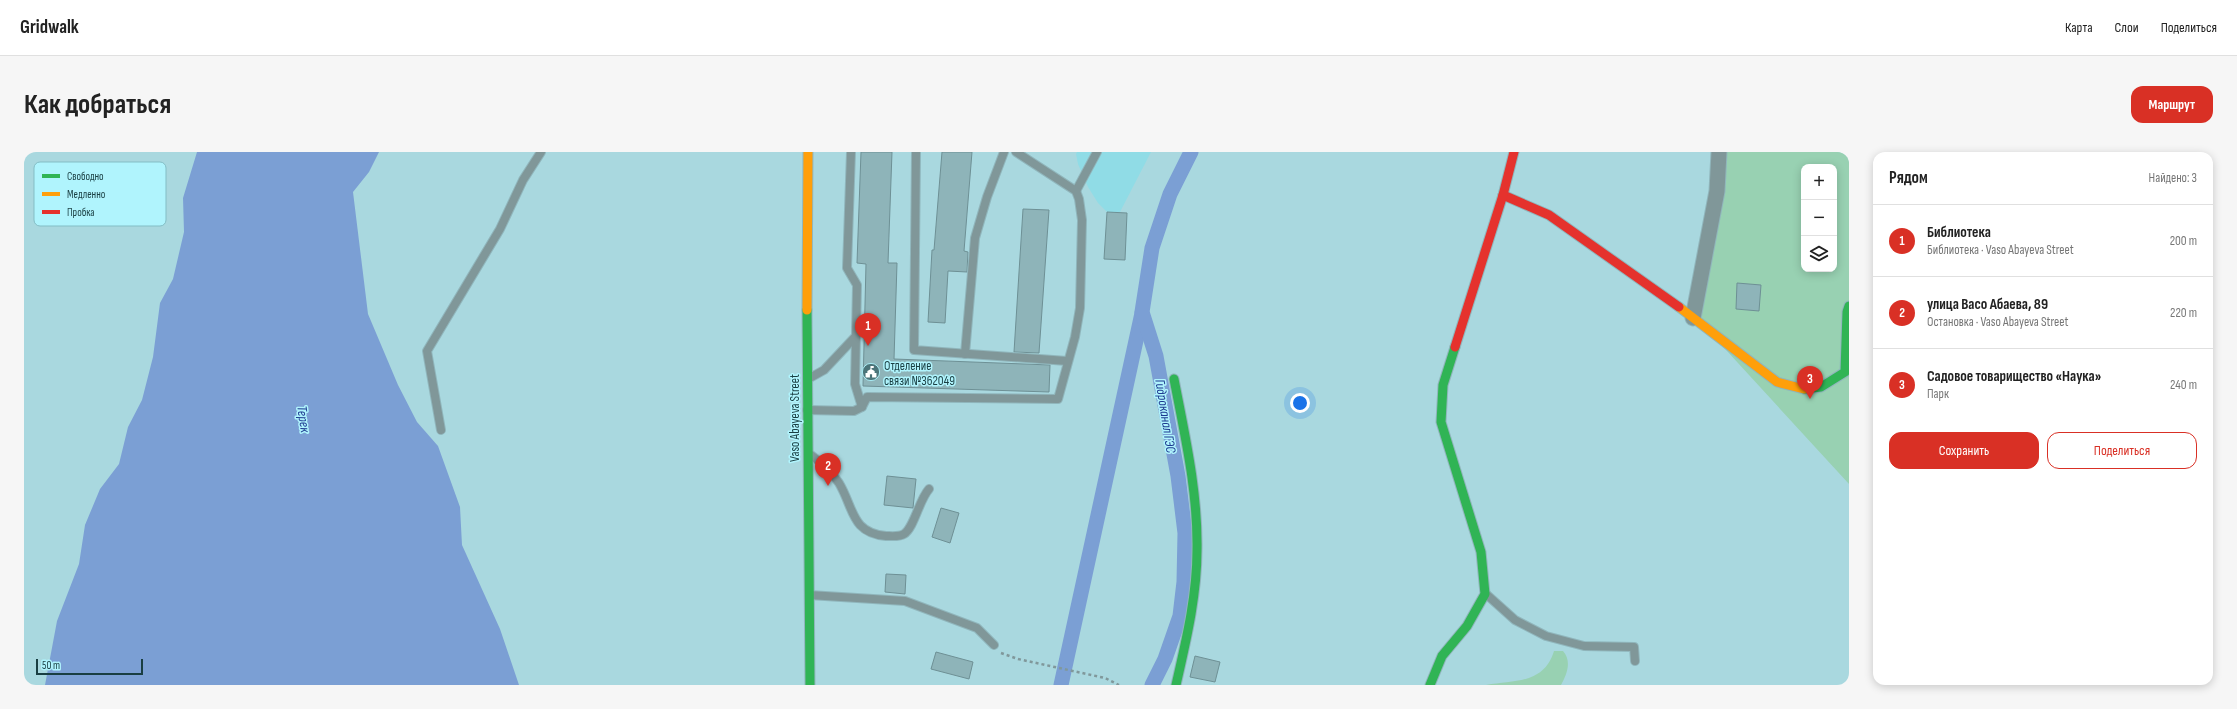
<!DOCTYPE html>
<html lang="ru">
<head>
<meta charset="utf-8">
<style>
  :root { --surface:#fff; --page:#f6f6f6; --text:#222; --muted:#767676; --line:#e0e0e0; --accent:#d93025 }
  body { margin:0; font-family:"Sofia Sans Condensed",sans-serif; background:var(--page); color:var(--text) }
  .controls { position:absolute; right:12px; top:12px; display:grid; overflow:hidden; border-radius:8px; box-shadow:0 2px 10px #0003 }
  .controls button { width:36px; height:36px; display:grid; place-items:center; padding:0; border:0; border-bottom:1px solid var(--line); background:var(--surface); color:var(--text); font:20px sans-serif }
  .scale { position:absolute; left:12px; bottom:10px; width:107px; box-sizing:border-box; padding-left:4px; border:2px solid #193e42; border-top:0; font-size:11px; line-height:14px; white-space:nowrap; color:#193e42; -webkit-text-stroke:3px #b0f4fd; paint-order:stroke }
  .you { position:absolute; left:1276px; top:251px; width:14px; height:14px; margin:-10px; border:3px solid #fff; border-radius:50%; background:#1a73e8; box-shadow:0 0 0 6px #1a73e833 }
  .badge { display:grid; place-items:center; width:26px; height:26px; border-radius:50%; background:var(--accent); color:#fff; font-size:13px; font-weight:700 }
  .pin { position:absolute; translate:-50% -33px; filter:drop-shadow(0 1px 2px #0008) }
  .pin::after { content:''; position:absolute; top:21px; width:14px; height:12px; background:inherit; clip-path:polygon(0 0,100% 0,50% 100%) }
  .list { margin:0; padding:0; list-style:none }
  h2 { display:flex; justify-content:space-between; align-items:center; height:52px; margin:0; padding:0 16px; font-size:17px }
  h2 small { font-size:13px; font-weight:400; color:var(--muted) }
  .list li { display:grid; grid-template-columns:26px 1fr auto; gap:12px; align-items:center; box-sizing:border-box; height:72px; padding:0 16px; border-top:1px solid var(--line) }
  .list b { display:block; font-size:15px; white-space:nowrap }
  .list p { margin:0; font-size:13px; white-space:nowrap; color:var(--muted) }
  .list em { font-size:13px; font-style:normal; color:var(--muted) }
  .actions { display:flex; gap:8px; padding:12px 16px }
  .actions a { flex:1; padding:9px 0; border:1px solid var(--accent); border-radius:12px; text-align:center; font-size:14px; color:var(--accent) }
  .actions .main { background:var(--accent); color:#fff }
  .icon { flex:none; width:22px; height:22px; fill:none; stroke:currentColor; stroke-width:2; stroke-linecap:round; stroke-linejoin:round }
  .map { position:relative; flex:none; width:1825px; height:533px; overflow:hidden; border-radius:12px }
  header { display:flex; align-items:center; gap:24px; box-sizing:border-box; height:56px; padding:0 20px; background:var(--surface); border-bottom:1px solid var(--line) }
  header strong { font-size:19px }
  nav { display:flex; gap:22px; margin-inline-start:auto; font-size:14px }
  .intro { display:flex; align-items:center; justify-content:space-between; box-sizing:border-box; height:96px; padding:0 24px }
  h1 { margin:0; font-size:28px }
  .button { padding:10px 18px; border-radius:12px; background:var(--accent); color:#fff; font-size:14px; font-weight:700 }
  main { display:flex; gap:24px; padding:0 24px }
  aside { flex:1; background:var(--surface); border-radius:12px; box-shadow:0 2px 10px #0003 }
  .map>svg:first-child { display:block }
</style>
</head>
<body>
<header>
<strong>Gridwalk</strong>
<nav><a>Карта</a><a>Слои</a><a>Поделиться</a></nav>
</header>
<div class="intro"><h1>Как добраться</h1><a class="button">Маршрут</a></div>
<main>
<div class="map">
<svg width="1825" height="533" viewBox="0 0 1825 533">
  <rect width="100%" height="100%" fill="#a9d8df"/>
  <!-- built -->
  <path fill="#90dce6" d="M 1053,0 L 1127,0 L 1096,60 L 1083,60 L 1074,51 L 1064,35 L 1054,12 L 1052,2 Z"/>
  <!-- green -->
  <g fill="#98d1b2" fill-rule="evenodd">
    <path d="M 1695,0 L 1825,0 L 1825,332 L 1669,162 ZM 1780,15 L 1810,15 L 1810,117 L 1780,117 Z"/>
    <path d="M 1530,499 L 1539,499 C 1548,509 1543,522 1537,533 L 1462,533 C 1491,528 1520,532 1530,499 Z"/>
  </g>
  <!-- water -->
  <path fill="#7b9fd4" d="M 173,0 L 355,0 L 345,20 L 329,40 L 344,162 L 374,233 L 393,270 L 414,294 L 436,355 L 438,393 L 476,477 L 495,533 L 21,533 L 33,469 L 55,412 L 61,373 L 76,337 L 95,312 L 104,275 L 118,248 L 129,205 L 136,151 L 149,127 L 160,80 L 159,46 Z"/>
  <g fill="none" stroke-linecap="round" stroke-linejoin="round">
    <!-- canal -->
    <g stroke="#7b9fd4" stroke-width="15">
      <path d="M 1037,533 L 1118,161"/>
      <path d="M 1128,533 L 1141,507 L 1156,464 L 1160,430 L 1161,381 L 1154,324 L 1132,204 L 1118,160 L 1128,96 L 1146,42 L 1167,0"/>
    </g>
  </g>
  <!-- building -->
  <g fill="#8eb4b9" stroke="#6e9095">
    <path d="M 837,0 L 868,0 L 864,111 L 873,111 L 870,207 L 1026,213 L 1025,240 L 839,234 L 842,112 L 833,111 Z"/>
    <path d="M 918,0 L 948,0 L 940,99 L 944,100 L 943,120 L 924,119 L 921,171 L 904,170 L 908,98 L 910,98 Z"/>
    <path d="M 999,57 L 1025,58 L 1015,201 L 990,200 Z"/>
    <path d="M 1083,60 L 1103,61 L 1101,108 L 1080,107 Z"/>
    <path d="M 1713,131 L 1737,133 L 1735,159 L 1712,157 Z"/>
    <path d="M 863,324 L 892,327 L 889,356 L 860,353 Z"/>
    <path d="M 917,356 L 935,361 L 926,391 L 908,385 Z"/>
    <path d="M 862,422 L 882,423 L 881,442 L 861,440 Z"/>
    <path d="M 912,500 L 949,510 L 945,527 L 907,517 Z"/>
    <path d="M 1171,504 L 1196,510 L 1191,530 L 1166,525 Z"/>
  </g>
  <g fill="none" stroke-linecap="round" stroke-linejoin="round">
    <defs>
      <g id="lane">
        <path d="M 827,0 L 823,116 L 833,133 L 831,232 L 838,255"/>
        <path d="M 892,0 L 890,198 L 1043,209"/>
        <path d="M 1052,39 L 1073,0"/>
        <path d="M 941,202 L 951,86 L 963,45 L 980,0"/>
        <path d="M 784,227 L 800,218 L 832,184"/>
        <path d="M 783,258 L 830,259 L 838,255 L 843,245 L 1034,247 L 1051,185 L 1056,156 L 1058,68 L 1055,47 L 1052,39 L 992,0"/>
        <path d="M 417,278 L 403,199 L 476,77 L 499,28 L 517,0"/>
        <path d="M 787,303 C 798,311 807,319 815,331 C 830,356 827,381 862,384 C 867,384 876,385 880,382 C 890,376 895,348 905,337"/>
        <path d="M 1462,442 L 1491,468 L 1522,484 L 1560,494 L 1610,495 L 1611,509"/>
        <path d="M 785,443 L 881,449 L 953,476 L 970,493"/>
      </g>
      <path id="street" d="M 1669,166 L 1693,39 L 1695,0"/>
      <g id="fast">
        <path d="M 783,158 L 786,533"/>
        <path d="M 1150,227 C 1161,284 1174,340 1173,398 C 1173,444 1162,489 1152,533"/>
        <path d="M 1780,237 L 1797,235 L 1821,220 L 1823,160 L 1825,154"/>
        <path d="M 1406,533 L 1418,504 L 1443,474 L 1461,442 L 1457,400 L 1417,270 L 1419,233 L 1431,195"/>
      </g>
      <g id="slow">
        <path d="M 1655,155 L 1753,230 L 1780,237"/>
        <path d="M 783,158 L 784,0"/>
      </g>
      <g id="jam">
        <path d="M 1479,43 L 1525,63 L 1655,155"/>
        <path d="M 1431,195 L 1479,43 L 1490,0"/>
      </g>
    </defs>
    <!-- lane casing -->
    <use href="#lane" stroke="#90b6bc" stroke-width="10"/>
    <!-- street casing -->
    <use href="#street" stroke="#90b6bc" stroke-width="17"/>
    <!-- fast casing -->
    <use href="#fast" stroke="#90b6bc" stroke-width="11"/>
    <!-- slow casing -->
    <use href="#slow" stroke="#90b6bc" stroke-width="11"/>
    <!-- jam casing -->
    <use href="#jam" stroke="#90b6bc" stroke-width="11"/>
    <!-- path -->
    <path stroke="#80989b" stroke-width="2.5" stroke-dasharray="3 3" stroke-linecap="butt" d="M 977,501 L 994,507 L 1081,526 L 1095,533"/>
    <!-- lane -->
    <use href="#lane" stroke="#809799" stroke-width="8"/>
    <!-- street -->
    <use href="#street" stroke="#809799" stroke-width="15"/>
    <!-- fast -->
    <use href="#fast" stroke="#30b455" stroke-width="9"/>
    <!-- slow -->
    <use href="#slow" stroke="#ff9f0a" stroke-width="9"/>
    <!-- jam -->
    <use href="#jam" stroke="#e5322d" stroke-width="9"/>
  </g>
  <!-- icons -->
  <defs>
    <symbol id="civic-disc" viewBox="-11 -11 22 22"><circle r="9.5" fill="#4b7479" stroke="#b0f4fd"/><path d="M-.6-6.5H3V-4.5H.6V-3L4-1V1h2V6H-6V1h2V-1L-.6-3ZM-1.2 2.5V6h2.4V2.5Z" fill="#fff"/></symbol>
  </defs>
  <g fill-rule="evenodd">
    <use href="#civic-disc" x="837" y="210" width="20" height="20"/>
  </g>
  <g text-anchor="middle" stroke-width="3" stroke-linejoin="round" paint-order="stroke">
    <!-- poi labels -->
    <g font-size="13" fill="#193e42" stroke="#b0f4fd" text-anchor="start">
      <text x="860" y="218">Отделение<tspan x="860" dy="15">связи №362049</tspan></text>
    </g>
    <!-- street labels -->
    <g font-size="13" fill="#193e42" stroke="#b0f4fd">
      <text transform="translate(770 266) rotate(-90)" y="5">Vaso Abayeva Street</text>
    </g>
    <!-- water labels -->
    <g font-size="14" font-style="italic" fill="#1d3a90" stroke="#b0f4fd">
      <text transform="translate(1142 264) rotate(81)" y="5">Гидроканал ГЭС</text>
      <text transform="translate(280 267) rotate(82)" y="5">Терек</text>
    </g>
  </g>
  <!-- legend -->
  <rect x="10" y="10" width="132" height="64" rx="6" fill="#b0f4fd" stroke="#83bdc5" stroke-width="1"/>
  <rect x="18" y="22" width="18" height="4" fill="#30b455"/>
  <rect x="18" y="40" width="18" height="4" fill="#ff9f0a"/>
  <rect x="18" y="58" width="18" height="4" fill="#e5322d"/>
  <g font-size="11" fill="#193e42">
    <text x="43" y="28">Свободно</text>
    <text x="43" y="46">Медленно</text>
    <text x="43" y="64">Пробка</text>
  </g>
</svg>
<div class="controls">
<button>+</button>
<button>−</button>
<button><svg class="icon" aria-label="layers" viewBox="0 0 24 24"><path d="M12 4l9 5-9 5-9-5zM3 14l9 5 9-5"/></svg></button>
</div>
<div class="scale">50 m</div>
<div class="you"></div>
<div class="pin badge" style="left:844px;top:194px">1</div>
<div class="pin badge" style="left:804px;top:334px">2</div>
<div class="pin badge" style="left:1786px;top:247px">3</div>
</div>
<aside>
<h2>Рядом<small>Найдено: 3</small></h2>
<ul class="list">
<li><span class="badge">1</span><div><b>Библиотека</b><p>Библиотека · Vaso Abayeva Street</p></div><em>200 m</em></li>
<li><span class="badge">2</span><div><b>улица Васо Абаева, 89</b><p>Остановка · Vaso Abayeva Street</p></div><em>220 m</em></li>
<li><span class="badge">3</span><div><b>Садовое товарищество «Наука»</b><p>Парк</p></div><em>240 m</em></li>
</ul>
<div class="actions"><a class="main">Сохранить</a><a>Поделиться</a></div>
</aside>
</main>
</body>
</html>
